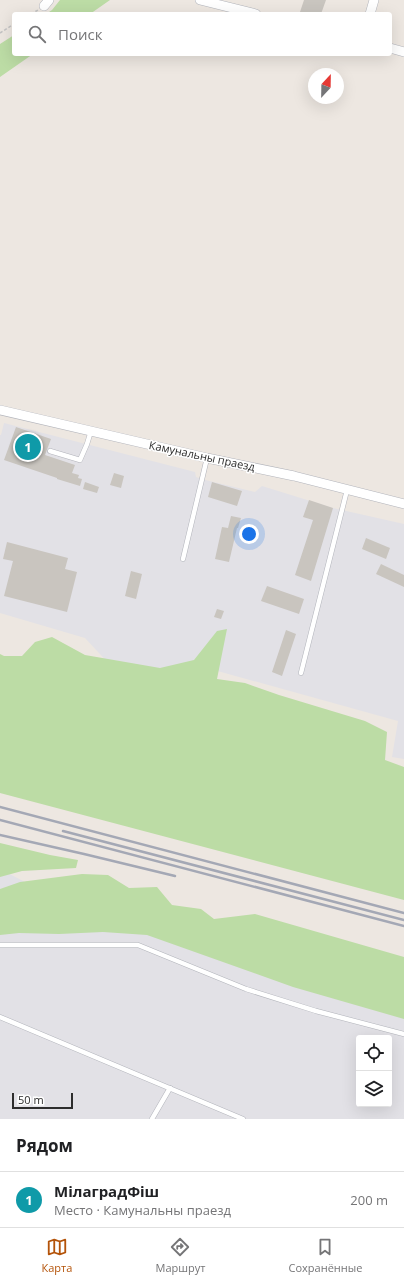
<!DOCTYPE html>
<html lang="ru">
<head>
<meta charset="utf-8">
<style>
  :root { --surface:#fff; --page:#f6f6f6; --text:#202124; --muted:#757577; --line:#e0e0e0; --accent:#b45309 }
  body { margin:0; font-family:"Open Sans",sans-serif; background:var(--page); color:var(--text) }
  .controls { position:absolute; right:12px; bottom:12px; display:grid; overflow:hidden; border-radius:4px; box-shadow:0 4px 16px #0002 }
  .controls button { width:36px; height:36px; display:grid; place-items:center; padding:0; border:0; border-bottom:1px solid var(--line); background:var(--surface); color:var(--text); font:20px sans-serif }
  .compass { position:absolute; left:308px; top:68px; width:36px; height:36px; border-radius:50%; background:var(--surface); box-shadow:0 4px 16px #0002; rotate:22deg }
  .scale { position:absolute; left:12px; bottom:10px; width:61px; box-sizing:border-box; padding-left:4px; border:2px solid #2d2d2d; border-top:0; font-size:11px; line-height:14px; white-space:nowrap; color:#2d2d2d; -webkit-text-stroke:3px #fff; paint-order:stroke }
  .you { position:absolute; left:249px; top:534px; width:14px; height:14px; margin:-10px; border:3px solid #fff; border-radius:50%; background:#1a73e8; box-shadow:0 0 0 6px #1a73e833 }
  .badge { display:grid; place-items:center; width:26px; height:26px; border-radius:50%; background:var(--accent); color:#fff; font-size:13px; font-weight:700 }
  .pin { position:absolute; translate:-50% -50%; border:2px solid #fff; box-shadow:0 1px 4px #0006 }
  .list { margin:0; padding:0; list-style:none }
  h2 { display:flex; justify-content:space-between; align-items:center; height:52px; margin:0; padding:0 16px; font-size:17px }
  h2 small { font-size:13px; font-weight:400; color:var(--muted) }
  .list li { display:grid; grid-template-columns:26px 1fr auto; gap:12px; align-items:center; box-sizing:border-box; height:56px; padding:0 16px; border-top:1px solid var(--line) }
  .list b { display:block; font-size:15px; white-space:nowrap }
  .list p { margin:0; font-size:13px; white-space:nowrap; color:var(--muted) }
  .list em { font-size:13px; font-style:normal; color:var(--muted) }
  .icon { flex:none; width:22px; height:22px; fill:none; stroke:currentColor; stroke-width:2; stroke-linecap:round; stroke-linejoin:round }
  .map { position:relative; flex:none; width:404px; height:1119px; overflow:hidden }
  .search { position:absolute; background:var(--surface); box-shadow:0 4px 16px #0002; left:12px; right:12px; top:12px; height:44px; display:flex; align-items:center; gap:10px; box-sizing:border-box; padding:0 14px; border-radius:4px; color:var(--muted); font-size:15px }
  .sheet { height:108px; background:var(--surface) }
  nav { display:flex; justify-content:space-around; align-items:center; box-sizing:border-box; height:56px; border-top:1px solid var(--line); background:var(--surface); font-size:11px; color:var(--muted) }
  nav a { display:grid; justify-items:center; gap:2px }
  nav .on { color:var(--accent) }
  .map>svg:first-child { display:block }
</style>
</head>
<body>
<div class="map">
<svg width="404" height="1119" viewBox="0 0 404 1119">
  <rect width="100%" height="100%" fill="#ede7e1"/>
  <!-- industrial -->
  <g fill="#e2e1e6" fill-rule="evenodd">
    <path d="M 4,423 L 195,472 L 196,477 L 201,479 L 255,492 L 262,486 L 333,508 L 404,524 L 404,759 L 392,757 L 398,721 L 214,670 L 112,667 L 85,638 L 0,613 L 0,435 L 1,435 Z"/>
    <path d="M 0,869 L 96,919 L 404,1005 L 404,1119 L 0,1119 ZM 359,1038 L 389,1038 L 389,1104 L 359,1104 Z"/>
  </g>
  <!-- green -->
  <g fill="#bcdca5">
    <path d="M 60,0 L 110,0 L 90,14 L 46,14 L 52,10 Z"/>
    <path d="M 14,35 L 14,54 L 33,54 L 0,77 L 0,44 Z"/>
    <path d="M 227,629 L 217,679 L 245,683 L 279,695 L 365,721 L 387,732 L 385,760 L 404,767 L 404,900 L 0,793 L 0,654 L 4,656 L 22,656 L 35,642 L 52,637 L 85,655 L 160,668 L 194,660 L 217,631 Z"/>
    <path d="M 0,843 L 50,855 L 78,860 L 76,868 L 22,871 L 0,877 Z"/>
    <path d="M 82,874 L 108,875 L 129,888 L 157,887 L 172,905 L 201,909 L 214,919 L 255,914 L 404,957 L 404,1019 L 293,987 L 147,935 L 103,932 L 59,934 L 19,933 L 0,935 L 0,889 L 20,882 Z"/>
  </g>
  <!-- building -->
  <g fill="#c9c5bf">
    <path d="M 304,0 L 326,0 L 321,14 L 307,14 L 300,12 Z"/>
    <path d="M 16,427 L 51,439 L 45,455 L 75,465 L 72,473 L 79,475 L 78,478 L 82,479 L 80,486 L 57,479 L 57,478 L 4,460 Z"/>
    <path d="M 114,473 L 124,476 L 121,488 L 110,485 Z"/>
    <path d="M 85,482 L 99,487 L 97,493 L 83,489 Z"/>
    <path d="M 212,482 L 242,491 L 237,506 L 208,497 Z"/>
    <path d="M 309,500 L 333,508 L 311,581 L 295,575 L 313,520 L 303,517 Z"/>
    <path d="M 231,516 L 241,518 L 238,528 L 237,528 L 229,562 L 215,559 L 222,527 L 228,528 Z"/>
    <path d="M 366,538 L 390,548 L 386,559 L 362,549 Z"/>
    <path d="M 7,542 L 68,558 L 65,569 L 77,572 L 67,612 L 4,596 L 13,561 L 3,559 Z"/>
    <path d="M 381,564 L 404,575 L 404,587 L 376,574 Z"/>
    <path d="M 131,571 L 142,574 L 136,599 L 125,596 Z"/>
    <path d="M 267,586 L 304,599 L 299,614 L 261,601 Z"/>
    <path d="M 217,609 L 224,611 L 221,619 L 214,617 Z"/>
    <path d="M 286,630 L 296,634 L 282,676 L 272,672 Z"/>
  </g>
  <g fill="none" stroke-linecap="round" stroke-linejoin="round">
    <defs>
      <g id="lane">
        <path d="M 50,451 L 80,460 L 87,444 L 91,431"/>
        <path d="M 183,559 L 207,458"/>
        <path d="M 301,673 L 347,490"/>
        <path d="M 0,945 L 138,945 L 246,989 L 316,1011 L 404,1034"/>
        <path d="M 0,1017 L 243,1119"/>
        <path d="M 152,1119 L 170,1088"/>
      </g>
      <g id="street">
        <path d="M 200,0 L 256,14"/>
        <path d="M 44,6 L 49,0"/>
        <path d="M 370,14 L 374,0"/>
        <path d="M 390,48 L 404,52"/>
        <path d="M 0,410 L 207,458 L 294,476 L 404,504"/>
      </g>
    </defs>
    <!-- lane casing -->
    <use href="#lane" stroke="#b2b4bb" stroke-width="5.5"/>
    <!-- street casing -->
    <use href="#street" stroke="#b2b4bb" stroke-width="10"/>
    <!-- path -->
    <g stroke="#c4c4c4" stroke-width="1.5" stroke-dasharray="3 2" stroke-linecap="butt">
      <path d="M 31,14 L 38,10"/>
      <path d="M 0,33 L 14,24"/>
    </g>
    <!-- lane -->
    <use href="#lane" stroke="#fff" stroke-width="4.5"/>
    <!-- street -->
    <use href="#street" stroke="#fff" stroke-width="9"/>
    <!-- rail -->
    <g stroke="#a4a8b5" stroke-width="2.5">
      <path d="M 0,807 L 404,913"/>
      <path d="M 0,820 L 404,926"/>
      <path d="M 63,831 L 404,920"/>
      <path d="M 0,835 L 84,854 L 175,876"/>
    </g>
  </g>
  <g text-anchor="middle" stroke-width="3" stroke-linejoin="round" paint-order="stroke">
    <!-- street labels -->
    <g font-size="11" fill="#2d2d2d" stroke="#fff">
      <text transform="translate(202 456) rotate(12)" y="4">Камунальны праезд</text>
    </g>
  </g>
</svg>
<div class="controls">
<button><svg class="icon" aria-label="locate" viewBox="0 0 24 24"><circle cx="12" cy="12" r="6"/><path d="M12 2v4M12 18v4M2 12h4M18 12h4"/></svg></button>
<button><svg class="icon" aria-label="layers" viewBox="0 0 24 24"><path d="M12 4l9 5-9 5-9-5zM3 14l9 5 9-5"/></svg></button>
</div>
<svg class="compass" viewBox="-18 -18 36 36"><path d="M0-13l5 13h-10z" fill="#e53935"/><path d="M0 13l5-13h-10z" fill="#757577"/></svg>
<div class="scale">50 m</div>
<div class="you"></div>
<div class="pin badge" style="left:28px;top:447px;background:#0f9aa8">1</div>
<div class="search"><svg class="icon" aria-label="search" viewBox="0 0 24 24"><circle cx="10" cy="10" r="6"/><path d="M15 15l6 6"/></svg>Поиск</div>
</div>
<section class="sheet">
<h2>Рядом<small></small></h2>
<ul class="list">
<li><span class="badge" style="background:#0f9aa8">1</span><div><b>МілаградФіш</b><p>Место · Камунальны праезд</p></div><em>200 m</em></li>
</ul>
</section>
<nav>
<a class="on"><svg class="icon" aria-label="map" viewBox="0 0 24 24"><path d="M3 6l6-2 6 2 6-2v14l-6 2-6-2-6 2zM9 4v14M15 6v14"/></svg>Карта</a>
<a><svg class="icon" aria-label="directions" viewBox="0 0 24 24"><path d="M12 3l9 9-9 9-9-9zM9 14v-3h6M13 9l2 2-2 2"/></svg>Маршрут</a>
<a><svg class="icon" aria-label="saved" viewBox="0 0 24 24"><path d="M7 4h10v16l-5-4-5 4z"/></svg>Сохранённые</a>
</nav>
</body>
</html>
